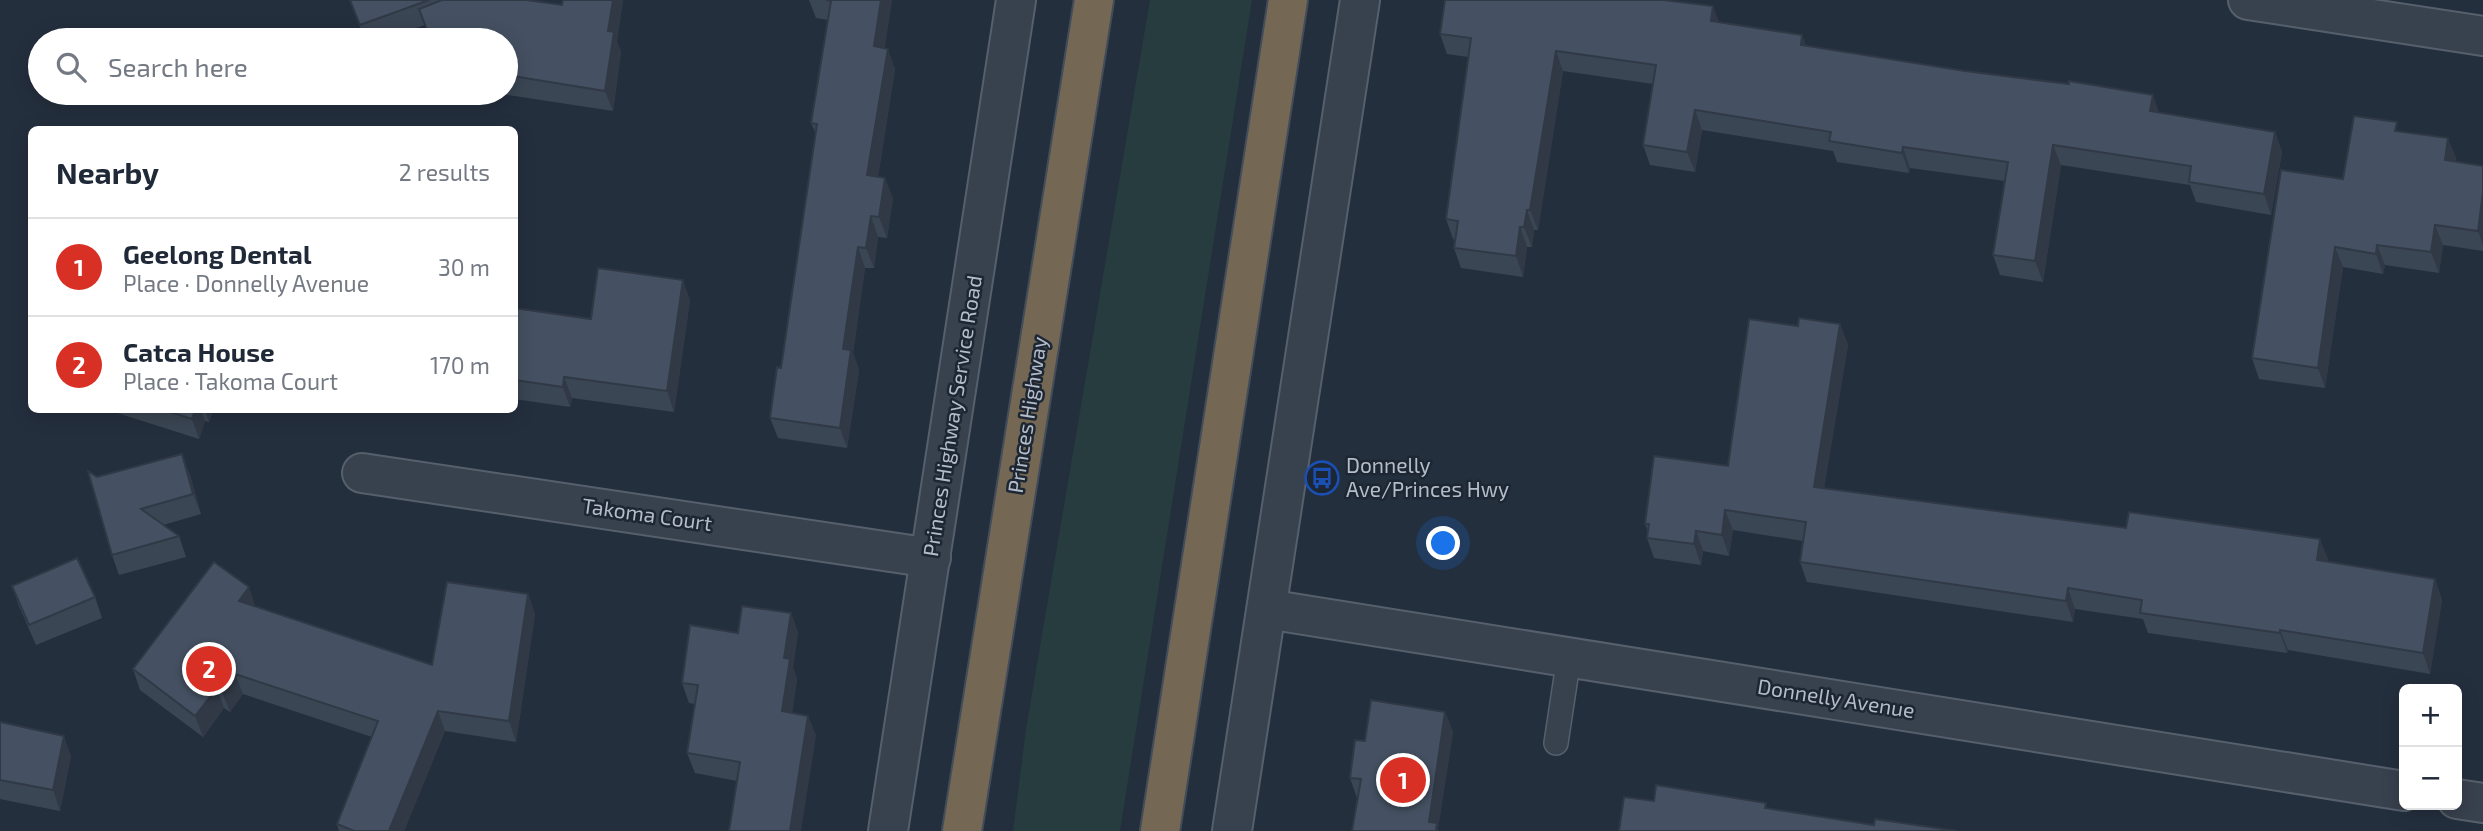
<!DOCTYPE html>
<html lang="en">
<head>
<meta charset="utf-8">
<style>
  :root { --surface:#fff; --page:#f2f2f3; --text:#1f2937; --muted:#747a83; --line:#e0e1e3; --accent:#d93025 }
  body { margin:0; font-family:"Exo 2",sans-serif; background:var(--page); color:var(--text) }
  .controls { position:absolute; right:21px; bottom:21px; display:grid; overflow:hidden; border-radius:10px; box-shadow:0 4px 18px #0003 }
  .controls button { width:63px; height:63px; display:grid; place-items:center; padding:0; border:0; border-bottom:2px solid var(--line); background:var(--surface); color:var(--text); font:35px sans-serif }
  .you { position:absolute; left:1444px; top:544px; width:24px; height:24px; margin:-18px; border:5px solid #fff; border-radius:50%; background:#1a73e8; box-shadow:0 0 0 10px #1a73e833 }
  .badge { display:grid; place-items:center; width:46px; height:46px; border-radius:50%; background:var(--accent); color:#fff; font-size:23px; font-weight:700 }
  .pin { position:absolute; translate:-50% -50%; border:4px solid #fff; box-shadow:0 2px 7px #0006 }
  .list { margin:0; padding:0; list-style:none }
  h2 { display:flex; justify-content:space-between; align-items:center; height:91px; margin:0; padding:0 28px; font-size:30px }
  h2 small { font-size:23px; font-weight:400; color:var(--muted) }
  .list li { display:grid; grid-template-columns:46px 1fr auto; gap:21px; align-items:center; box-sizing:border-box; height:98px; padding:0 28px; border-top:2px solid var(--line) }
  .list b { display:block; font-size:26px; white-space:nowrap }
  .list p { margin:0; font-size:23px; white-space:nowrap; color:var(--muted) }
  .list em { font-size:23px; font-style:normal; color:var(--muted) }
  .icon { flex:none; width:38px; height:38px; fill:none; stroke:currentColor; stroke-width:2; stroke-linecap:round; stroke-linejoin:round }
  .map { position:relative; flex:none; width:2483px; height:831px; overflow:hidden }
  .search { position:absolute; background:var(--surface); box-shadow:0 4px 18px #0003; left:28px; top:28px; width:490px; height:77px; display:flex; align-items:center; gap:18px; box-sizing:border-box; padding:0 24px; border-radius:38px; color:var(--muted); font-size:26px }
  .panel { position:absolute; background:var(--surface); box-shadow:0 4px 18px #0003; left:28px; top:126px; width:490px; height:287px; border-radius:10px }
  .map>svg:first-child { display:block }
</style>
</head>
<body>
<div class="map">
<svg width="2483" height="831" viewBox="0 0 2483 831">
  <rect width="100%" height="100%" fill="#242f3e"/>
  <!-- green -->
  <path fill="#263c3f" d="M 1150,0 L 1252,0 L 1120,831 L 1013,831 L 1026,729 Z"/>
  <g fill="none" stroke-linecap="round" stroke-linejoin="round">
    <defs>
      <path id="lane" d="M 1556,743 L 1569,657"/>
      <g id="street">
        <path d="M 2248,0 L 2483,36"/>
        <path d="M 362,473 L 931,558"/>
        <path d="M 1267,609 L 2404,791"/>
        <path d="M 2457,799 L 2483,803"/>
        <path d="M 888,831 L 1016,0"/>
        <path d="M 1232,831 L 1360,0"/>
      </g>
      <g id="highway">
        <path d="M 962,831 L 1094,0"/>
        <path d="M 1160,831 L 1288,0"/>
      </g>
    </defs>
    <!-- lane casing -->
    <use href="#lane" stroke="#565f6c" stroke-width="26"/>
    <!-- street casing -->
    <use href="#street" stroke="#565f6c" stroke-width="42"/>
    <!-- highway casing -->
    <use href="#highway" stroke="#434c59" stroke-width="42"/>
    <!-- lane -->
    <use href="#lane" stroke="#38414e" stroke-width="23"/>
    <!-- street -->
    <use href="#street" stroke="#38414e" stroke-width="38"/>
    <!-- highway -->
    <use href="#highway" stroke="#746855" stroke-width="38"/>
  </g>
  <!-- wall -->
  <g fill="#3b4654">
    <path d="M 350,0 L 526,0 L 562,5 L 563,0 L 623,0 L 617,41 L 621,52 L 613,111 L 494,93 L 506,93 L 506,40 L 425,25 L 382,40 L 365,40 Z"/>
    <path d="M 809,0 L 892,0 L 884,48 L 895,69 L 878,177 L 893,198 L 887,238 L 878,237 L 874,268 L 865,268 L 853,353 L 859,370 L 847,448 L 778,438 L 770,418 L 781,368 L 816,134 L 811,123 L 828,20 L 816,18 Z"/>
    <path d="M 1719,22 L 1802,35 L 1806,46 L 2159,112 L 2275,132 L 2282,152 L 2271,215 L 2196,202 L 2190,185 L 2061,165 L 2043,282 L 2000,275 L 1993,255 L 2005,181 L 1910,168 L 1909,173 L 1837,162 L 1833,151 L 1702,130 L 1695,172 L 1650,165 L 1643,145 L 1653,84 L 1563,71 L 1538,230 L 1534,230 L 1532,247 L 1527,247 L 1523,277 L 1461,268 L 1454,248 L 1455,240 L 1453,239 L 1446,219 L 1468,57 L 1447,54 L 1440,34 Z"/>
    <path d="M 451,93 L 481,93 L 455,103 Z"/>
    <path d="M 2400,131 L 2456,158 L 2455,162 L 2483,166 L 2483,251 L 2443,245 L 2439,273 L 2385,265 L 2383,274 L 2343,267 L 2325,388 L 2259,379 L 2252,358 L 2343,179 Z"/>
    <path d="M 690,300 L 674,412 L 572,398 L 570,407 L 514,399 L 514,308 L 591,319 Z"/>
    <path d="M 1840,324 L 1848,345 L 1824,488 L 2328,559 L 2327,561 L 2435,579 L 2442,600 L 2430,674 L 2288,650 L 2287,653 L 2148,633 L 2143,619 L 2075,609 L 2073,622 L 1807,582 L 1800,562 L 1803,541 L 1733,530 L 1729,556 L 1703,551 L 1701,565 L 1654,558 L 1647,538 L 1648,532 L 1645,524 L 1728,466 L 1798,326 Z"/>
    <path d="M 108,410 L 213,410 L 209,422 L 205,421 L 199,439 Z"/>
    <path d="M 190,475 L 201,514 L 163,525 L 179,536 L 186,557 L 119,575 L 112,555 L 97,477 Z"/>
    <path d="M 12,586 L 95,597 L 102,618 L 36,645 L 19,606 Z"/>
    <path d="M 528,594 L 535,614 L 516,742 L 445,731 L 404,831 L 339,831 L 337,824 L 372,737 L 243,694 L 230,712 L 224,708 L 203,737 L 140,690 L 133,669 L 256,606 L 432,665 Z"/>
    <path d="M 791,613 L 798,633 L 793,667 L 797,679 L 792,713 L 808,716 L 816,736 L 737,781 L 695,773 L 687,753 L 695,704 L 689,703 L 682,683 Z"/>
    <path d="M 1445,712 L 1453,732 L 1438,828 L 1357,798 L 1350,778 L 1365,741 Z"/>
    <path d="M 0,722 L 71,756 L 60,811 L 0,799 Z"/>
  </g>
  <!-- shaded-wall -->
  <g fill="#303945">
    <path d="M 613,0 L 623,0 L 617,41 L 621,52 L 613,111 L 605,91 L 608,31 Z"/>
    <path d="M 881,0 L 892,0 L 882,67 L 874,46 Z"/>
    <path d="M 1713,6 L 1721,27 L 1711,21 Z"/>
    <path d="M 1802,35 L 1810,56 L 1801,45 Z"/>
    <path d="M 888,49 L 895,69 L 875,196 L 867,175 Z"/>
    <path d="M 1556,51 L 1563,71 L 1538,230 L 1530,210 Z"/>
    <path d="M 2153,95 L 2160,115 L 2150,111 Z"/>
    <path d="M 1695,110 L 1702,130 L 1695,172 L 1687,152 Z"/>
    <path d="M 2275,132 L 2282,152 L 2271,215 L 2264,194 Z"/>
    <path d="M 2448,138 L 2456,158 L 2453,181 L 2445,160 Z"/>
    <path d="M 2053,145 L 2061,165 L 2043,282 L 2035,261 Z"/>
    <path d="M 1903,147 L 1910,168 L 1909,173 L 1902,153 Z"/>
    <path d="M 885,178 L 893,198 L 887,238 L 879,217 Z"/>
    <path d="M 2483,192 L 2483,245 L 2478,231 Z"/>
    <path d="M 1527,210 L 1534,230 L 1532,247 L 1524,227 Z"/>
    <path d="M 871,216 L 878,237 L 874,268 L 866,248 Z"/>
    <path d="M 2435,225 L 2443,245 L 2439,273 L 2431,252 Z"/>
    <path d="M 1520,227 L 1527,247 L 1523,277 L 1516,256 Z"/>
    <path d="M 2377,245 L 2385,265 L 2383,274 L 2376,254 Z"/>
    <path d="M 858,247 L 865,268 L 853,353 L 859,370 L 847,448 L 840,428 L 843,349 Z"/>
    <path d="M 2335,247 L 2343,267 L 2325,388 L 2318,368 Z"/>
    <path d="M 683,280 L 690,300 L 674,412 L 667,391 Z"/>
    <path d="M 1840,324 L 1848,345 L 1821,507 L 1814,487 Z"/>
    <path d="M 564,377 L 572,398 L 570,407 L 563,387 Z"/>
    <path d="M 195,410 L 201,410 L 205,421 L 199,439 L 192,419 Z"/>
    <path d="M 205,410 L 213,410 L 209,422 Z"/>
    <path d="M 182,454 L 190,475 L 201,514 L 193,494 Z"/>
    <path d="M 1725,510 L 1733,530 L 1729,556 L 1722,535 Z"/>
    <path d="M 1696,531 L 1703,551 L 1701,565 L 1694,544 Z"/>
    <path d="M 2320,539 L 2328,559 L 2325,580 L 2317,560 Z"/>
    <path d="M 2435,579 L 2442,600 L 2430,674 L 2423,653 Z"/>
    <path d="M 249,587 L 256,608 L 239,601 Z"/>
    <path d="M 2068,588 L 2075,609 L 2073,622 L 2066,601 Z"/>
    <path d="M 528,594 L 535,614 L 516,742 L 509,721 Z"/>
    <path d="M 791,613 L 798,633 L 793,667 L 797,679 L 789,732 L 782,711 L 784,658 Z"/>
    <path d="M 2280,630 L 2288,650 L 2287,653 L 2280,633 Z"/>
    <path d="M 235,674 L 243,694 L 230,712 L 222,692 Z"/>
    <path d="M 217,688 L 224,708 L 203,737 L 195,716 Z"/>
    <path d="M 438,711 L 445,731 L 404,831 L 389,831 Z"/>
    <path d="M 1445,712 L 1453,732 L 1438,828 L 1439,831 L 1432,831 L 1429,822 Z"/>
    <path d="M 808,716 L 816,736 L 801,831 L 790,831 Z"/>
    <path d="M 64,736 L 71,756 L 60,811 L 53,790 Z"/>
  </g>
  <!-- building -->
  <g fill="#455162" stroke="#303945" stroke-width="2">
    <path d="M 350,0 L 429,0 L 360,25 Z"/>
    <path d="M 442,0 L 526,0 L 562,5 L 563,0 L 613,0 L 608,31 L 614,32 L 605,91 L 506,75 L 506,40 L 431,40 L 419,9 Z"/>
    <path d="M 826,0 L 881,0 L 874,46 L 888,49 L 867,175 L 885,178 L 879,217 L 871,216 L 866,248 L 858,247 L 843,349 L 851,350 L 840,428 L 770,418 L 777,367 L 781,368 L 817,124 L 811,123 L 831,1 Z"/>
    <path d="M 1445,0 L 1663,0 L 1713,6 L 1711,21 L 1802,35 L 1801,45 L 1965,71 L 2069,84 L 2069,81 L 2153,95 L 2150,111 L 2275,132 L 2264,194 L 2189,182 L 2191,166 L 2053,145 L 2035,261 L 1993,255 L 2008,162 L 1903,147 L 1902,153 L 1829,141 L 1831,132 L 1695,110 L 1687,152 L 1643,145 L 1656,65 L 1556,51 L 1530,210 L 1527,210 L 1524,227 L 1520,227 L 1516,256 L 1454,248 L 1458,221 L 1446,219 L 1471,38 L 1440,34 Z"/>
    <path d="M 2354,116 L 2397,122 L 2395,131 L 2448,138 L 2445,160 L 2483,166 L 2483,192 L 2478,231 L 2435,225 L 2431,252 L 2377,245 L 2376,254 L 2335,247 L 2318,368 L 2252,358 L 2281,170 L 2343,179 Z"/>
    <path d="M 598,268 L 683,280 L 667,391 L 564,377 L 563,387 L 514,380 L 514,308 L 591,319 Z"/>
    <path d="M 1799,318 L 1840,324 L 1814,487 L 2126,528 L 2129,512 L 2320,539 L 2317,560 L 2435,579 L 2423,653 L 2280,630 L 2280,633 L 2140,613 L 2142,600 L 2068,588 L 2066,601 L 1800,562 L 1806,522 L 1725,510 L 1722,535 L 1696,531 L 1694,544 L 1647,538 L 1649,524 L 1645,524 L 1654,456 L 1728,466 L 1749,319 L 1798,326 Z"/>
    <path d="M 164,410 L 195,410 L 192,419 Z"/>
    <path d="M 182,454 L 193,494 L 141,509 L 179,536 L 112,555 L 88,471 L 97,477 Z"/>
    <path d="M 77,558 L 95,597 L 29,625 L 12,586 Z"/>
    <path d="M 214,562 L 249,587 L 239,601 L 432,665 L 447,582 L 528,594 L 509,721 L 438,711 L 389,831 L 354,831 L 337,824 L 378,721 L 235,674 L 222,692 L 217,688 L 195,716 L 133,669 Z"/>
    <path d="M 742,606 L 791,613 L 784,658 L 790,659 L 782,711 L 808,716 L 790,831 L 729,831 L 740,762 L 687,753 L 698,685 L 682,683 L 690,625 L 738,633 Z"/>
    <path d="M 1371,700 L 1445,712 L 1429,822 L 1437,823 L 1436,831 L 1352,831 L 1361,779 L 1350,778 L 1355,740 L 1365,741 Z"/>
    <path d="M 0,722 L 64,736 L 53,790 L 0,780 Z"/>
    <path d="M 1656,785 L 1766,803 L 1765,808 L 1874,825 L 1875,819 L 1957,831 L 1619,831 L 1624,797 L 1654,801 Z"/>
  </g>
  <!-- icons -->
  <defs>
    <symbol id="bus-ring" viewBox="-11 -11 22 22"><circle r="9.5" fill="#1d2633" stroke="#1a4fb4" stroke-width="1.5"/><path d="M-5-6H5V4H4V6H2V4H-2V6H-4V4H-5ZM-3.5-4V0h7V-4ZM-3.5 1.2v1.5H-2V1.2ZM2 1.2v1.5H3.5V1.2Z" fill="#1a4fb4"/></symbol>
  </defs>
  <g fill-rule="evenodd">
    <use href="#bus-ring" x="1303" y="459" width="38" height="38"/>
  </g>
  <g text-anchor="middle" stroke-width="5" stroke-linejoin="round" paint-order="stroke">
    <!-- street labels -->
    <g font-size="21" fill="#b4bcc9" stroke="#1d2633">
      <text transform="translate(1028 415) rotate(-81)" y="7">Princes Highway</text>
      <text transform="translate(953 416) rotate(-81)" y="7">Princes Highway Service Road</text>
      <text transform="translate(647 515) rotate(8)" y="7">Takoma Court</text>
      <text transform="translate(1836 699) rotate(9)" y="7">Donnelly Avenue</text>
    </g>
    <!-- poi labels -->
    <g font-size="21" fill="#b4bcc9" stroke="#1d2633" text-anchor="start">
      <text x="1346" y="473">Donnelly<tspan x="1346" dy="24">Ave/Princes Hwy</tspan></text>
    </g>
  </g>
</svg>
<div class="controls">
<button>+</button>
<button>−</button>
</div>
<div class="you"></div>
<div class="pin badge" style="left:1403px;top:780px">1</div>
<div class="pin badge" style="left:209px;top:669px">2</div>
<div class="search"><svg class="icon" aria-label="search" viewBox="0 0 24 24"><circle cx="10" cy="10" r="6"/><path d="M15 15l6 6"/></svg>Search here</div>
<section class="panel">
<h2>Nearby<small>2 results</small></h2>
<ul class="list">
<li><span class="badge">1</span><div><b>Geelong Dental</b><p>Place · Donnelly Avenue</p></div><em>30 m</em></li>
<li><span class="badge">2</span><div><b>Catca House</b><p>Place · Takoma Court</p></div><em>170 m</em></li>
</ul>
</section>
</div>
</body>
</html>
